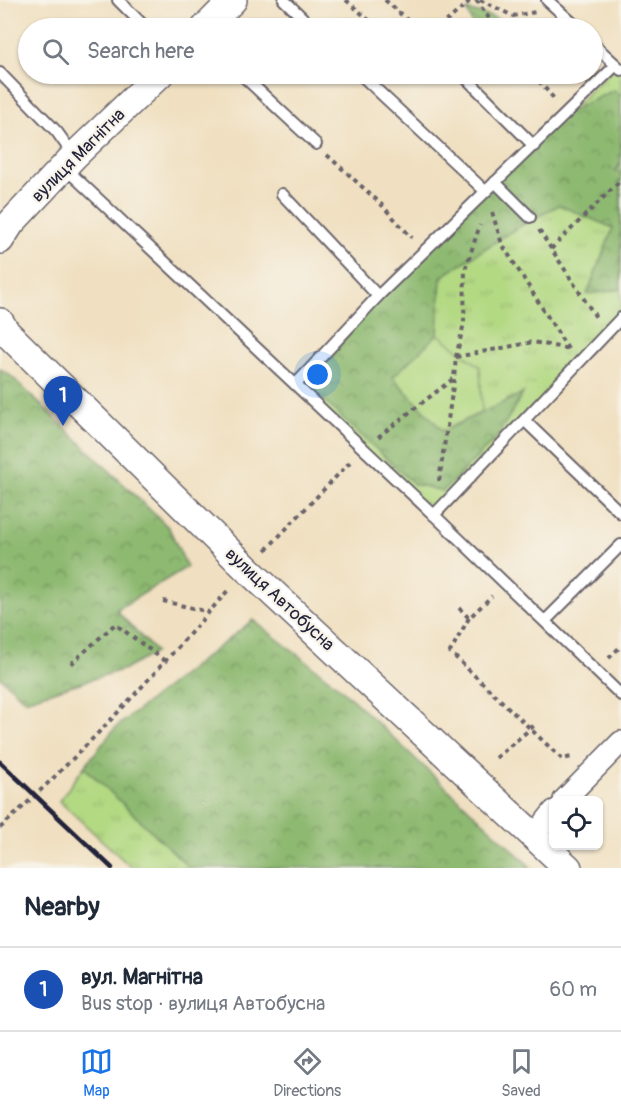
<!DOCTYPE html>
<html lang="en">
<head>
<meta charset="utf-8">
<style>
  :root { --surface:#fff; --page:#f6f6f7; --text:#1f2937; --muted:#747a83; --line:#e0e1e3; --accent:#1a73e8 }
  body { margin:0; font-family:Pangolin,sans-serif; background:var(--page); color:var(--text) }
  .controls { position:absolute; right:18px; bottom:18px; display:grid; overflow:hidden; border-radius:9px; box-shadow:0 2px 4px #0004 }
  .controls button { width:54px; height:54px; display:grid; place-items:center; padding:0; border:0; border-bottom:2px solid var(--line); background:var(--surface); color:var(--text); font:30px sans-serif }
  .you { position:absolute; left:318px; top:375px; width:21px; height:21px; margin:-15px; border:4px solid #fff; border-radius:50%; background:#1a73e8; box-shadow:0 0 0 9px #1a73e833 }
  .badge { display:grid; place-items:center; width:39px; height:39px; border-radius:50%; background:var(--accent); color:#fff; font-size:20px; font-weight:700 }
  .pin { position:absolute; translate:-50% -50px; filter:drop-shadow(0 2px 3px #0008) }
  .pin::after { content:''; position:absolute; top:32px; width:21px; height:18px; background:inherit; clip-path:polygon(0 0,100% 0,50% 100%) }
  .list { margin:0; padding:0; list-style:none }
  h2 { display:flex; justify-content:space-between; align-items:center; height:78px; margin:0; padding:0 24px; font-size:26px }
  h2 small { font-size:20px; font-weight:400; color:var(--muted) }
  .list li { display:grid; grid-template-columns:39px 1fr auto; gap:18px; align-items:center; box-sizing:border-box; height:84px; padding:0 24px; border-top:2px solid var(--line) }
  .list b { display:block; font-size:22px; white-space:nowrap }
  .list p { margin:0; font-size:20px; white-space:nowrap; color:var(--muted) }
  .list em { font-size:20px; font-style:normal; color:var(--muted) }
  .icon { flex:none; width:33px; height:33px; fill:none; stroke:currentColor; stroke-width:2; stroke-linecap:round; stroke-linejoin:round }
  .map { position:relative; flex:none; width:621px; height:868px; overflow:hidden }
  .search { position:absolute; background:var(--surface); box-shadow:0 2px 4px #0004; left:18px; right:18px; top:18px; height:66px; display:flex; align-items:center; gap:15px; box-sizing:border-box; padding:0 21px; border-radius:33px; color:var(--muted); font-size:22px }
  .sheet { height:162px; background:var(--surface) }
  nav { display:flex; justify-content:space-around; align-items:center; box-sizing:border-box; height:84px; border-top:2px solid var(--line); background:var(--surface); font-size:16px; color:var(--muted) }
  nav a { display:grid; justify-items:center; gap:3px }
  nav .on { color:var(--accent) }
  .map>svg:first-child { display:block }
</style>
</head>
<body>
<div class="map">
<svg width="621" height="868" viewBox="0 0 621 868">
  <defs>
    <pattern id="grass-tufts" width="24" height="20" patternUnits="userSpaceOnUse" patternTransform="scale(1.5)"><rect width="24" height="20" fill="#b3d983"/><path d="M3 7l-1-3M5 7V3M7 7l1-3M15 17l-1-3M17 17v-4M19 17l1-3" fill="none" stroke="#9aba72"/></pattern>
    <pattern id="forest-crowns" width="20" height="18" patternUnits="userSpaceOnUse" patternTransform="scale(1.5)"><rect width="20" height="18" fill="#8eb971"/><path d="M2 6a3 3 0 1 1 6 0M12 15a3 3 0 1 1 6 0" fill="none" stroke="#74965e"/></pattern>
  </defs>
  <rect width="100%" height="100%" fill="#f7f3e8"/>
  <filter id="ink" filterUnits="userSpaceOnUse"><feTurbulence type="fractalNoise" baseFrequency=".0167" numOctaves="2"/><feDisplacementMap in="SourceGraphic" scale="12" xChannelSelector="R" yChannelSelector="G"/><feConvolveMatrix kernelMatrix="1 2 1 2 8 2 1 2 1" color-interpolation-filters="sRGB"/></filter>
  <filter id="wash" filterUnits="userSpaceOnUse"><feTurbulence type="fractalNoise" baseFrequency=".008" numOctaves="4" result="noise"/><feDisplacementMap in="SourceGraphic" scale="24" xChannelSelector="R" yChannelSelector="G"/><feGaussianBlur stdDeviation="1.35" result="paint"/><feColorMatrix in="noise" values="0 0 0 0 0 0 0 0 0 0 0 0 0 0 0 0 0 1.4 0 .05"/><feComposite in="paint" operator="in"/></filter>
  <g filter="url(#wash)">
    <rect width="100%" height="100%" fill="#f0e0c1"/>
    <!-- grass -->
    <g fill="url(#grass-tufts)" stroke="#6a7e5f" stroke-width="1.5">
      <path d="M 616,65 L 621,71 L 621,318 L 434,515 L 296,384 Z"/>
      <path d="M 84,767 L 191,868 L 132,868 L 59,801 Z"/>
    </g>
    <!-- forest -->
    <g fill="url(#forest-crowns)" stroke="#586e56" stroke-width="1.5">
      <path d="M 467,10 L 496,18 L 507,28 L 474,28 Z"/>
      <path d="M 614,90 L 621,96 L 621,162 L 615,172 L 621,172 L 621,289 L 587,294 L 613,228 L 559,205 L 515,229 L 441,277 L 438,334 L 393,377 L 443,431 L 523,393 L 497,437 L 443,491 L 414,484 L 308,386 L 378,296 L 566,113 Z"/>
      <path d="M 0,369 L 11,376 L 169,528 L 187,567 L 116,610 L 156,652 L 128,668 L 25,700 L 0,677 Z"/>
      <path d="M 253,620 L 338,686 L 532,868 L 190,868 L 84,767 L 115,728 Z"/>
    </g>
    <!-- park -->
    <path fill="#b3d983" stroke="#6a7e5f" stroke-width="1.5" d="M 438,334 L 480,367 L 482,412 L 443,431 L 393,377 Z"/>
  </g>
  <g filter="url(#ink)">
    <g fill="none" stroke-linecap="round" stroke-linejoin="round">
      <defs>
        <g id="service">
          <path d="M 118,0 L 146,28"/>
          <path d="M 284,0 L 313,28"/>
          <path d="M 547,0 L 578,28"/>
          <path d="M 592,43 L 616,65"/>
          <path d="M 0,73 L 57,132 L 74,156"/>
          <path d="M 241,74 L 316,144"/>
          <path d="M 360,74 L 485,191"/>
          <path d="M 462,74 L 534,146"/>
          <path d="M 64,167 L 434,515 L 621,695"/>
          <path d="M 495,182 L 530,217"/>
          <path d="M 282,194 L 378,296"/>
          <path d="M 296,384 L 378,296 L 616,65 L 621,70"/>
          <path d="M 525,421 L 621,513"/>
          <path d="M 434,515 L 621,318"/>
          <path d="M 545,621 L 621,545"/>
        </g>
        <g id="minor">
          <path d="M 564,800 L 621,742"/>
          <path d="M 534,836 L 554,811"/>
        </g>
        <g id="tertiary">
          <path d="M 205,28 L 233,0"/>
          <path d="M 0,240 L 11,223 L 74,156 L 160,74"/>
          <path d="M 0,322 L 7,333 L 247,569 L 568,868"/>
        </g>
      </defs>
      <!-- service casing -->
      <use href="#service" stroke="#6a646a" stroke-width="14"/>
      <!-- minor casing -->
      <use href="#minor" stroke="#6a646a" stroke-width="24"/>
      <!-- tertiary casing -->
      <use href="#tertiary" stroke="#6a646a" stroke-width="30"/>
      <!-- path -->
      <g stroke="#6a646a" stroke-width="4" stroke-dasharray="4.5 4.5" stroke-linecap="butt">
        <path d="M 346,0 L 378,28"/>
        <path d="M 385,0 L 416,28"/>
        <path d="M 476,0 L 496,28"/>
        <path d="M 480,0 L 513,16 L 536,12"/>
        <path d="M 439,28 L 471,0"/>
        <path d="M 533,74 L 556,101"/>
        <path d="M 327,155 L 379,202 L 412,238"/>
        <path d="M 492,212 L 502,244 L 568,349"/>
        <path d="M 539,230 L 597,319"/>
        <path d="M 551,249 L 621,180"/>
        <path d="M 456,357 L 533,342 L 568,349"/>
        <path d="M 378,437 L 454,378 L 456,357 L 464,323 L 465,270 L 480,225"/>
        <path d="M 439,481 L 454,379"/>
        <path d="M 266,550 L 352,460"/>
        <path d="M 163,601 L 209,612"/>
        <path d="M 459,608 L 469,618 L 492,596"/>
        <path d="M 469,618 L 450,652 L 562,759 L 572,757"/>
        <path d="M 609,658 L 621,646"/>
        <path d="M 71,664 L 115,624 L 165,661"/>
        <path d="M 496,758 L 537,723"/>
        <path d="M 0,828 C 81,755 158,671 230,588"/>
      </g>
      <!-- service -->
      <use href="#service" stroke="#fff" stroke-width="10"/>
      <!-- minor -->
      <use href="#minor" stroke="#fff" stroke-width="21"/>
      <!-- tertiary -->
      <use href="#tertiary" stroke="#fff" stroke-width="27"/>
      <!-- rail -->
      <path stroke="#22223b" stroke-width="4.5" d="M 0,762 L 112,868"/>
    </g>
  </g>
  <g text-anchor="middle" stroke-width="4.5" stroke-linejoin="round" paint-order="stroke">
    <!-- street labels -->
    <g font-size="18" fill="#22223b" stroke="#f7f3e8">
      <text transform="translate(78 155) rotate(-45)" y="6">вулиця Магнітна</text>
      <text transform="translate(280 599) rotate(43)" y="6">вулиця Автобусна</text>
    </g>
  </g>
</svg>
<div class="controls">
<button><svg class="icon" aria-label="locate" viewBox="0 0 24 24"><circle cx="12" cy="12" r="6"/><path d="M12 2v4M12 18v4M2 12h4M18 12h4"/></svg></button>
</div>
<div class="you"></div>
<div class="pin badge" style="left:63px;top:426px;background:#1a4fb4">1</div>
<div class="search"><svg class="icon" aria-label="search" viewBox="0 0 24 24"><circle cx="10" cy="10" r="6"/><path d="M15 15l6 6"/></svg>Search here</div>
</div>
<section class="sheet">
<h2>Nearby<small></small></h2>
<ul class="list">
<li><span class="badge" style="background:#1a4fb4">1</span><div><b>вул. Магнітна</b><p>Bus stop · вулиця Автобусна</p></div><em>60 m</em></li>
</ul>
</section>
<nav>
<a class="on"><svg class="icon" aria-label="map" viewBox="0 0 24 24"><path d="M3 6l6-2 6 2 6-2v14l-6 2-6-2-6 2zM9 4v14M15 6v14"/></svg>Map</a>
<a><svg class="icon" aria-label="directions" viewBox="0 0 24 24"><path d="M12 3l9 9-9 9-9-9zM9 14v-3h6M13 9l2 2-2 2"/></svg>Directions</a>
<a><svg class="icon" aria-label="saved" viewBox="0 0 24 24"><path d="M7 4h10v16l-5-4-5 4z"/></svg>Saved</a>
</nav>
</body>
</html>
